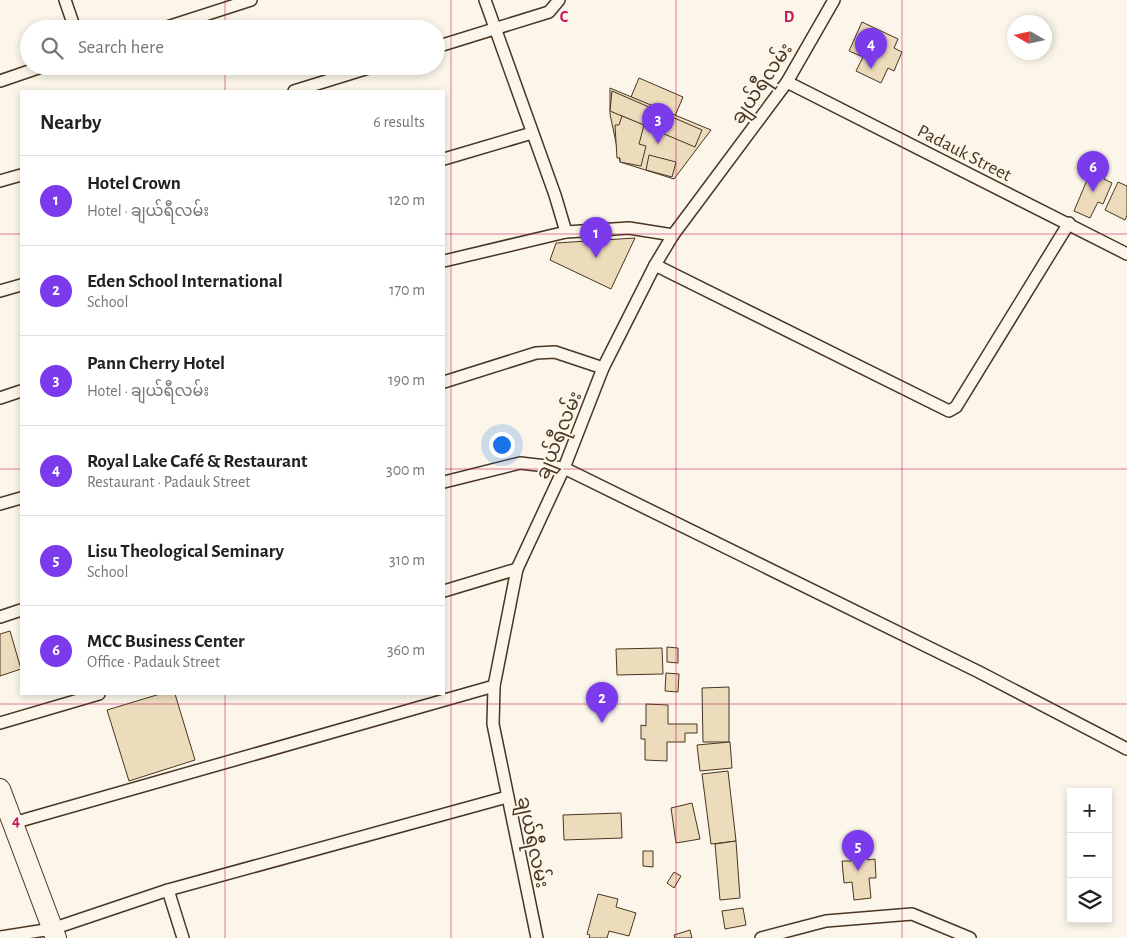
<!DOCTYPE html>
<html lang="en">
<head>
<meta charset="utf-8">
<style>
  :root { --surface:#fff; --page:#f6f6f6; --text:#222; --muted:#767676; --line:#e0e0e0; --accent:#7c3aed }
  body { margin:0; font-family:"Alegreya Sans","Noto Sans Myanmar",sans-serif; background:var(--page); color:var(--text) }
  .controls { position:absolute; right:15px; bottom:15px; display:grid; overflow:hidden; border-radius:0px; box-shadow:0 2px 8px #0003 }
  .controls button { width:45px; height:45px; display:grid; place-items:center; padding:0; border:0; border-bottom:1px solid var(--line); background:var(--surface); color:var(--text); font:25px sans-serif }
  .compass { position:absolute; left:1007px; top:15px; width:45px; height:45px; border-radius:50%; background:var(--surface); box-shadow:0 2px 8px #0003; rotate:279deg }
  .you { position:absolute; left:501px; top:444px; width:18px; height:18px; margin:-12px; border:4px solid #fff; border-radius:50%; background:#1a73e8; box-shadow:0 0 0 8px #1a73e833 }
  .badge { display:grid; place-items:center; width:32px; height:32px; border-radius:50%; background:var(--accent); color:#fff; font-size:16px; font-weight:700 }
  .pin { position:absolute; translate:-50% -41px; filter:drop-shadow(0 1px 2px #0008) }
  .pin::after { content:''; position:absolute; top:26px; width:18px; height:15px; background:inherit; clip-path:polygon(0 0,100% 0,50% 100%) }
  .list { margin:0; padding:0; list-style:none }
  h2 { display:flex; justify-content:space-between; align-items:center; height:65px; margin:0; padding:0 20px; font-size:21px }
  h2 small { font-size:16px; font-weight:400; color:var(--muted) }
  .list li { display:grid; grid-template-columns:32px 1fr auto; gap:15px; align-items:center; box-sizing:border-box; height:90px; padding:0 20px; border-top:1px solid var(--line) }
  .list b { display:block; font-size:19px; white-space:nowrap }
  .list p { margin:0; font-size:16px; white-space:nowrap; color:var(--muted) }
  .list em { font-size:16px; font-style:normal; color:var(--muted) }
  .icon { flex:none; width:28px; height:28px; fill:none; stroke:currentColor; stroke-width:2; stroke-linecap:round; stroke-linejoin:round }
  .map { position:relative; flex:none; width:1127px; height:938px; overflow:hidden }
  .search { position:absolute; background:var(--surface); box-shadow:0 2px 8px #0003; left:20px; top:20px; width:425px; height:55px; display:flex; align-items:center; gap:12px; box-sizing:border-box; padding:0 18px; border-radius:28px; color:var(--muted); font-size:19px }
  .panel { position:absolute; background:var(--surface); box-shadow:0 2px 8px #0003; left:20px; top:90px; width:425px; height:605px; border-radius:0px }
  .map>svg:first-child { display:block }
</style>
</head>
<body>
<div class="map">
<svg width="1127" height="938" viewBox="0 0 1127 938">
  <rect width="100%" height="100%" fill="#fbf6e9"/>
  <!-- building -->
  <g fill="#ecdcbc" stroke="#4a3520">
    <path d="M 862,22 L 898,39 L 894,48 L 902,52 L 894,71 L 888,68 L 881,83 L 856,71 L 863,57 L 849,51 Z"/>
    <path d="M 639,78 L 683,97 L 675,116 L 631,97 Z"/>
    <path d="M 610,88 L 711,130 L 674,179 L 620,162 L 610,114 Z"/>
    <path d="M 612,91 L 702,130 L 695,147 L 610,111 Z"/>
    <path d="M 622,116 L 644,125 L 639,144 L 646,146 L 641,166 L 620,162 L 620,158 L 617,158 L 615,125 L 619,125 Z"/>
    <path d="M 649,155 L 676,162 L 672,177 L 646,170 Z"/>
    <path d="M 1097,168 L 1107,173 L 1104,179 L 1112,183 L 1103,204 L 1098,202 L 1090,218 L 1074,211 L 1090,173 L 1094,175 Z"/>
    <path d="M 1118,182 L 1127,186 L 1127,215 L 1125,220 L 1105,210 Z"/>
    <path d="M 635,238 L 611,289 L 550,260 L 556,243 Z"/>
    <path d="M 10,631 L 21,669 L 0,676 L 0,634 Z"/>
    <path d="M 667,647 L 678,648 L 678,663 L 667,662 Z"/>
    <path d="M 662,648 L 663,674 L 617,675 L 616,649 Z"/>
    <path d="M 666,673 L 679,674 L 678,692 L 665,691 Z"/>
    <path d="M 729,687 L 729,742 L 703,742 L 702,688 Z"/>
    <path d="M 160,694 L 175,694 L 195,760 L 129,781 L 107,710 Z"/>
    <path d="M 646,704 L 668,705 L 668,724 L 697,724 L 697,733 L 685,733 L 685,742 L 667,742 L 667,761 L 645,760 L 645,739 L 641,739 L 641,725 L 646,726 Z"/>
    <path d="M 730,742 L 732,768 L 700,771 L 697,745 Z"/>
    <path d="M 728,771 L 736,841 L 711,844 L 702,774 Z"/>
    <path d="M 692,803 L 700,839 L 676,843 L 671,808 Z"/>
    <path d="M 621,813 L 622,838 L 564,840 L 563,815 Z"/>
    <path d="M 866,836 L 868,860 L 875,859 L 876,878 L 869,878 L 871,898 L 854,900 L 852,882 L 844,883 L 842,861 L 851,861 L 849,838 Z"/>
    <path d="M 736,841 L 740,898 L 720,900 L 715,844 Z"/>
    <path d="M 643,851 L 653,851 L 653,867 L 643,866 Z"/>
    <path d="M 674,872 L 681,876 L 674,888 L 667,883 Z"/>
    <path d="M 598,894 L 618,899 L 616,907 L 636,913 L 629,936 L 609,931 L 607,938 L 589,938 L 590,935 L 587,934 Z"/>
    <path d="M 743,908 L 746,925 L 725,929 L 722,911 Z"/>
    <path d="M 690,930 L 692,938 L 675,938 L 674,935 Z"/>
  </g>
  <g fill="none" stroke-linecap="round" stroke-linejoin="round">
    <defs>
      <g id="street">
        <path d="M 65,0 L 75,29"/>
        <path d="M 485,0 L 555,195 L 566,232 L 629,228 L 673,235"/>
        <path d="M 161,29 L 251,0"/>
        <path d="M 436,47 L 549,12 L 559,0"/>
        <path d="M 0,81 L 44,66"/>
        <path d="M 787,82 L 1127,254"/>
        <path d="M 294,91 L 375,66"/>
        <path d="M 444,159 L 532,133"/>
        <path d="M 0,181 L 21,175"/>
        <path d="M 444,261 L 566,232"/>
        <path d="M 655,265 L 949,411 L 956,407 L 1069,223"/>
        <path d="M 0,291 L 21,285"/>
        <path d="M 444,382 L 536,353 L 555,352 L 603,368"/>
        <path d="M 0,398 L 21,391"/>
        <path d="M 444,482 L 520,463 L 564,468 L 979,672 L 1127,749"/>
        <path d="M 0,504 L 21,498"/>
        <path d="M 444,591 L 517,569"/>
        <path d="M 0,617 L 21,610"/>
        <path d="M 0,723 L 99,694"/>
        <path d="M 13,823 L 494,686"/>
        <path d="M 168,890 L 183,938"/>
        <path d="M 0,937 L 52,929 L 168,890 L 507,797"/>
        <path d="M 537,938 L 493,724 L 494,686 L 517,569 L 564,468 L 603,368 L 655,265 L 673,235 L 787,82 L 834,0"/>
        <path d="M 761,938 L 826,921 L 912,914 L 970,938"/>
      </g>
      <path id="highway" d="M 0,789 L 56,938"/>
    </defs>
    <!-- street casing -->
    <use href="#street" stroke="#4a3520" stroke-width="14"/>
    <!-- highway casing -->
    <use href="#highway" stroke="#4a3520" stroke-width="22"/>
    <!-- street -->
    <use href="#street" stroke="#fbf6e9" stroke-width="11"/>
    <!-- highway -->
    <use href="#highway" stroke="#fbf6e9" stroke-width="20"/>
  </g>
  <!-- grid -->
  <path fill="none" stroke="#c2185b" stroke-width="1" stroke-opacity="0.55" d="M 225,0 L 225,29M 451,0 L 451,938M 676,0 L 676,938M 902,0 L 902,938M 225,66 L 225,91M 0,234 L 21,234M 444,234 L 1127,234M 0,469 L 21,469M 444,469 L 1127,469M 225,694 L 225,938M 0,704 L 1127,704"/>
  <g text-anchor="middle" stroke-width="4" stroke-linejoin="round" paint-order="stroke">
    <!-- street labels -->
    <g font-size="19" fill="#4a3520" stroke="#fbf6e9">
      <text transform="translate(761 83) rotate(-56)" y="7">ချယ်ရီလမ်း</text>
      <text transform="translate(965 152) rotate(27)" y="7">Padauk Street</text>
      <text transform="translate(558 435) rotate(-68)" y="7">ချယ်ရီလမ်း</text>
      <text transform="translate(534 842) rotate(78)" y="7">ချယ်ရီလမ်း</text>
    </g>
  </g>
  <g font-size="16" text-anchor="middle" font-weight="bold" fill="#c2185b" stroke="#fbf6e9" stroke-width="4" stroke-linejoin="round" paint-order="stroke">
    <text x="564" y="22">C</text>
    <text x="789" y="22">D</text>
    <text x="16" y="826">4</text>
  </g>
</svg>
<div class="controls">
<button>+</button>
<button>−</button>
<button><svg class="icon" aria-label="layers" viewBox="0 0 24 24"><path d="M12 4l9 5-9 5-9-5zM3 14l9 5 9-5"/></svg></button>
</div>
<svg class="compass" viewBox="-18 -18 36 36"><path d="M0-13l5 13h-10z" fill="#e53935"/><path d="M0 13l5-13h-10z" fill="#767676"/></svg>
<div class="you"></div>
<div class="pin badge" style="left:596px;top:258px">1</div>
<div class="pin badge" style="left:602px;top:723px">2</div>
<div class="pin badge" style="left:658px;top:144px">3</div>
<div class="pin badge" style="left:871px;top:69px">4</div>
<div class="pin badge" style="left:858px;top:871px">5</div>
<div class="pin badge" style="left:1093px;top:192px">6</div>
<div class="search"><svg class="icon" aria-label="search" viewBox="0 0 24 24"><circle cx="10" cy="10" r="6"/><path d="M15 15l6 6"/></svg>Search here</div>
<section class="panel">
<h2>Nearby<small>6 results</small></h2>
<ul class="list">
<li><span class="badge">1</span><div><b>Hotel Crown</b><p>Hotel · ချယ်ရီလမ်း</p></div><em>120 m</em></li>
<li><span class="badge">2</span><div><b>Eden School International</b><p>School</p></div><em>170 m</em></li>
<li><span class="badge">3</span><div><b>Pann Cherry Hotel</b><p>Hotel · ချယ်ရီလမ်း</p></div><em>190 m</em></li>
<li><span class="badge">4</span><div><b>Royal Lake Café &amp; Restaurant</b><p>Restaurant · Padauk Street</p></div><em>300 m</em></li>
<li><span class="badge">5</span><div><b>Lisu Theological Seminary</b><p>School</p></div><em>310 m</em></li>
<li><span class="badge">6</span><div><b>MCC Business Center</b><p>Office · Padauk Street</p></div><em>360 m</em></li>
</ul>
</section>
</div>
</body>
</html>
